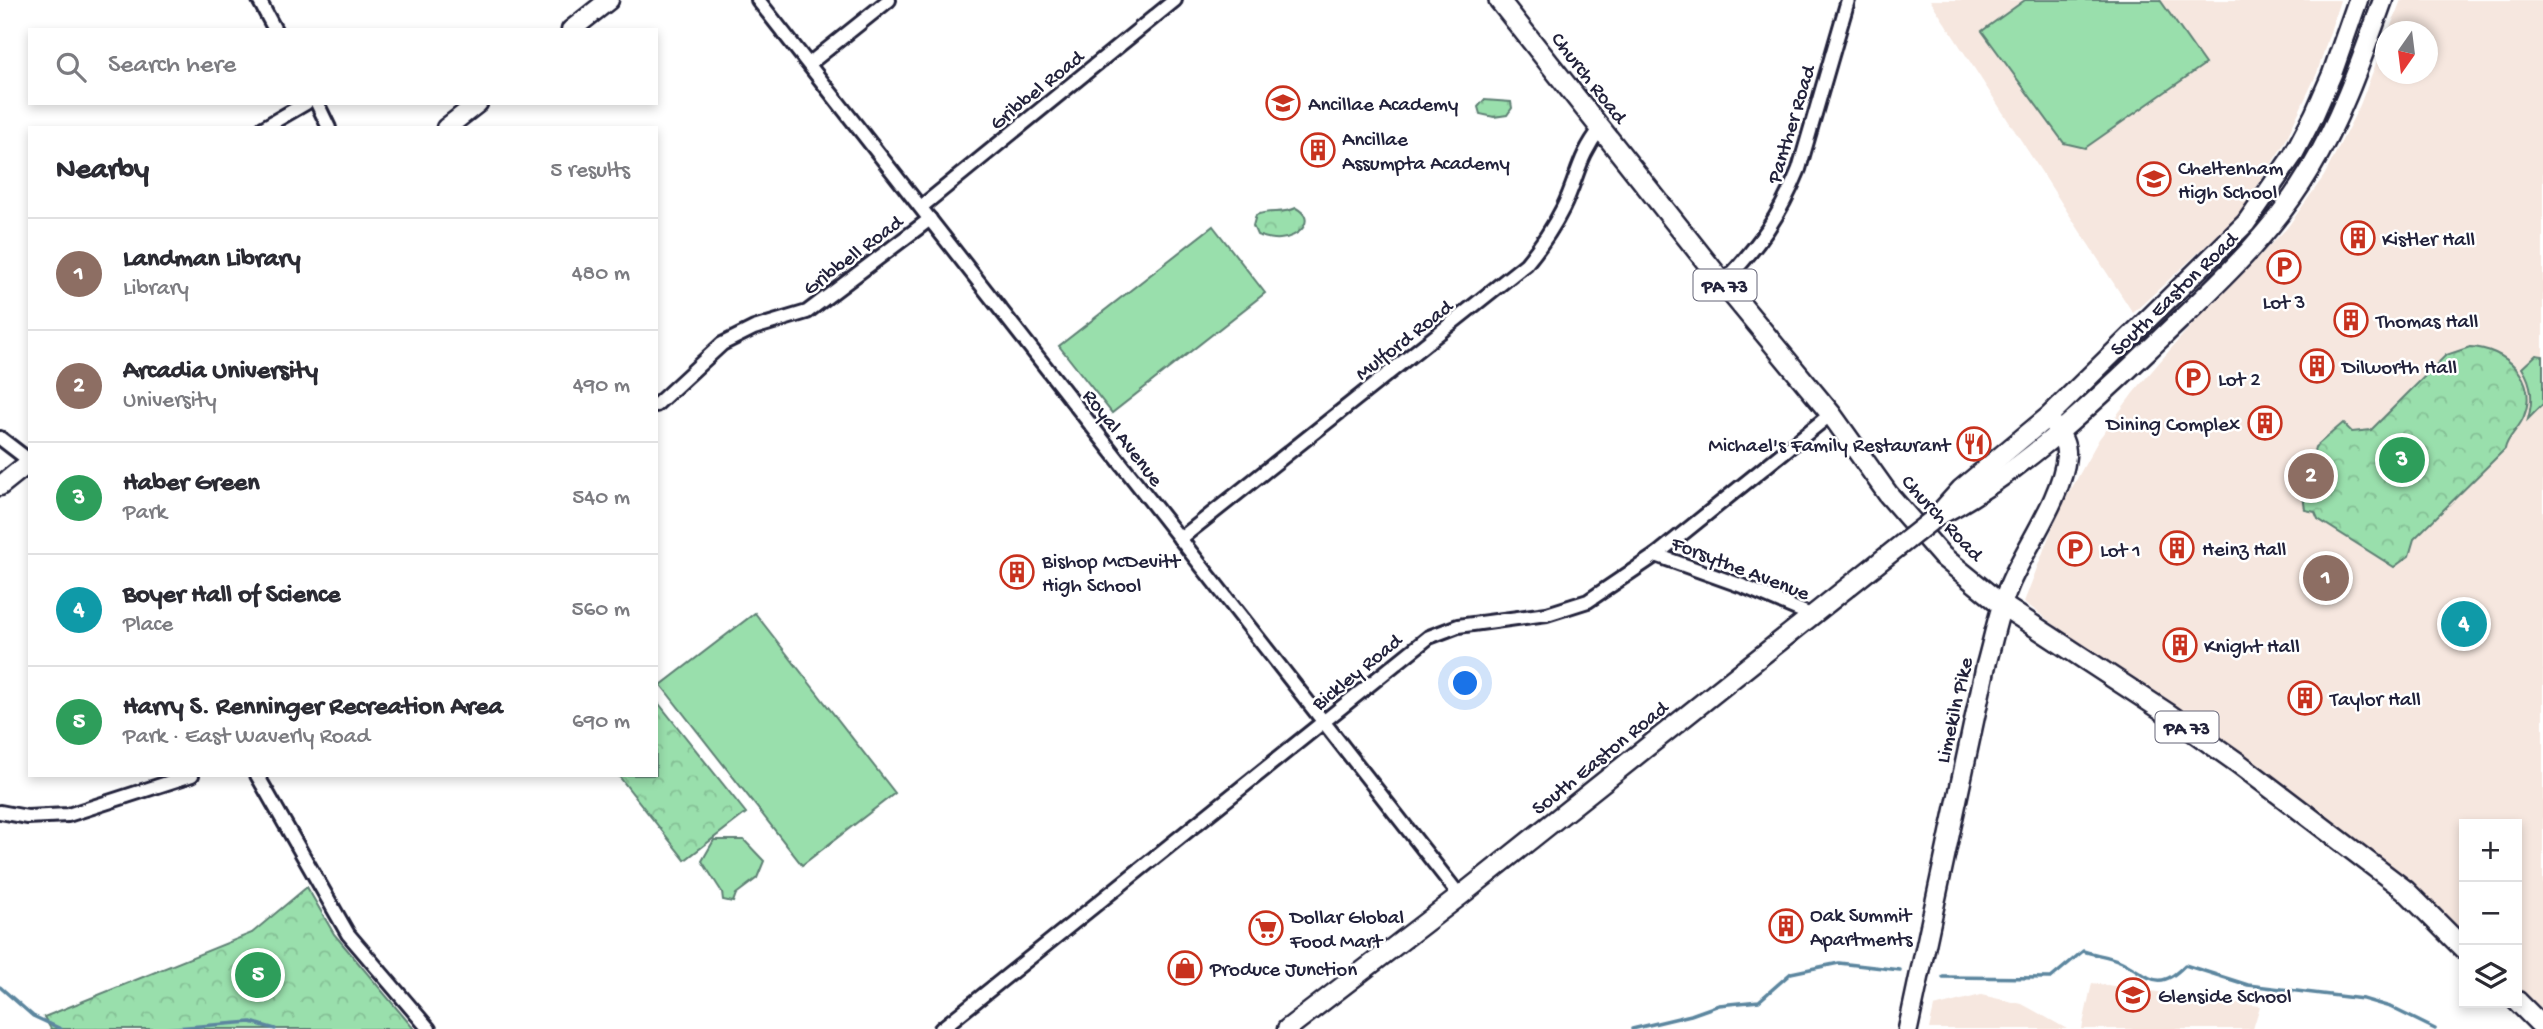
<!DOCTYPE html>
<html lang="en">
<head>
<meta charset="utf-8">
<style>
  :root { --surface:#fff; --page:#f2f2f3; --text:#2b2b33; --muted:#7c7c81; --line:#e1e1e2; --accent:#ea580c }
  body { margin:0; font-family:"Gochi Hand",sans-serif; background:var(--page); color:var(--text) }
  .controls { position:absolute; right:21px; bottom:21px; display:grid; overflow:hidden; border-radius:0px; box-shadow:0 4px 10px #0003 }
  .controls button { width:63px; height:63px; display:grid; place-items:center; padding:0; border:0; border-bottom:2px solid var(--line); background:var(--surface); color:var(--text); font:35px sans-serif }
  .compass { position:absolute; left:2375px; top:21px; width:63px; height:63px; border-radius:50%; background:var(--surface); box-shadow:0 4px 10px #0003; rotate:194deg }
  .you { position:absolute; left:1466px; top:684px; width:24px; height:24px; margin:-18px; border:5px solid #fff; border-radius:50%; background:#1a73e8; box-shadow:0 0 0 10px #1a73e833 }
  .badge { display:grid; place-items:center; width:46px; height:46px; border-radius:50%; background:var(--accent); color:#fff; font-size:23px; font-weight:700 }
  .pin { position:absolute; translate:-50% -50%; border:4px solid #fff; box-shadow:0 2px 7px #0006 }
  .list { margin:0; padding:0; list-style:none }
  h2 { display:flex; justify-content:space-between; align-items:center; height:91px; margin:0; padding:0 28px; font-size:30px }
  h2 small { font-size:23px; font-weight:400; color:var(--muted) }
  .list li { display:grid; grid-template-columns:46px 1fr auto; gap:21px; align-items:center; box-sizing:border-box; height:112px; padding:0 28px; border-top:2px solid var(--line) }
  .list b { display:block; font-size:26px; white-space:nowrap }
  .list p { margin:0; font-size:23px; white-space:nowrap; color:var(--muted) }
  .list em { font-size:23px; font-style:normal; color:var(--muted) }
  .icon { flex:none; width:38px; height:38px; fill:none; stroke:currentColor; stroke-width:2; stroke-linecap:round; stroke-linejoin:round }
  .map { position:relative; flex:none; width:2543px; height:1029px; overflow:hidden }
  .search { position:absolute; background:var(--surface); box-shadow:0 4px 10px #0003; left:28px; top:28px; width:630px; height:77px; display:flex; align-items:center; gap:18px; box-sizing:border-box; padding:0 24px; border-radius:0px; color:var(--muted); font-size:26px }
  .panel { position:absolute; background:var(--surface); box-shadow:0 4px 10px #0003; left:28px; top:126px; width:630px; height:651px; border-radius:0px }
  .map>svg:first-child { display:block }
</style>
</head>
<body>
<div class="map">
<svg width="2543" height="1029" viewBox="0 0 2543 1029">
  <defs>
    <pattern id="park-crowns" width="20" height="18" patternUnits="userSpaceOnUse" patternTransform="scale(1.75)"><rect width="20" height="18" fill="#99dfac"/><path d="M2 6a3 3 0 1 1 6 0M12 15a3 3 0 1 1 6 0" fill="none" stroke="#84bf95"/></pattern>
  </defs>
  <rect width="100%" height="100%" fill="#fff"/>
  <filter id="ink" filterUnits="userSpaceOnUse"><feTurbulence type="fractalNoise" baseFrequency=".0143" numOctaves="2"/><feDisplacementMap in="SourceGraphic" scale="14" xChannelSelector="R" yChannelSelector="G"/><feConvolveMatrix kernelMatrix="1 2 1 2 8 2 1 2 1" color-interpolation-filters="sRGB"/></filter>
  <g filter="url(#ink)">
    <!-- built -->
    <g fill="#f6e7df">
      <path d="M 1930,0 L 2340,0 L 2317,73 L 2284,144 L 2239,215 L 2133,313 Z"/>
      <path d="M 2401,0 L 2543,0 L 2543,1009 L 2517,988 L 2517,824 L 2464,824 L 2464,946 L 2238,763 L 2024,602 L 2058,513 L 2099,439 L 2134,392 L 2193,323 L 2287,228 L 2324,176 L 2360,105 L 2385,40 L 2386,74 L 2428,74 L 2428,32 L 2389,31 Z"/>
      <path d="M 2092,983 L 2260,1006 L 2253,1029 L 2082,1029 Z"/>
      <path d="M 1981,995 L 2022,1004 L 2067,1029 L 1929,1029 L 1934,1007 Z"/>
    </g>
    <!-- grass -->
    <g fill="#99dfac" stroke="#5e8074" stroke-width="2">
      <path d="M 2025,0 L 2160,0 L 2205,64 L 2085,148 L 2064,143 L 1982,31 Z"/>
      <path d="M 1213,226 L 1265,293 L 1112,413 L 1059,346 Z"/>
      <path d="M 2536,355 L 2543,356 L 2543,404 L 2528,419 C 2533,401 2533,385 2522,368 Z"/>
      <path d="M 755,613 L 895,793 L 802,865 L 661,685 Z"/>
      <path d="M 714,840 L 744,840 L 764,861 L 757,878 L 736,894 L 733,902 L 723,900 L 722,892 L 702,861 Z"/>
    </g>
    <!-- park -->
    <g fill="url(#park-crowns)" stroke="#5e8074" stroke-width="2">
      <path d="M 1484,100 L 1511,102 L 1512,108 L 1507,115 L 1494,117 L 1480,114 L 1478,107 Z"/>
      <path d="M 1296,208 C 1318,220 1298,238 1280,239 C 1272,240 1264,237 1257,235 L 1253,226 L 1256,215 C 1269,209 1282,215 1296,208 Z"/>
      <path d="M 2470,347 C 2505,348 2539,379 2524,416 C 2520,428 2507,437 2505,449 L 2414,539 L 2409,556 L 2394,567 L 2318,519 L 2315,512 L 2305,510 L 2303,495 L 2315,447 L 2343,423 L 2352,432 L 2371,430 L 2446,355 Z"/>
      <path d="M 656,700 L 746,813 L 685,860 L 618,775 L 656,775 Z"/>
      <path d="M 307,887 L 334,934 L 414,1029 L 51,1029 L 44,1017 L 252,933 Z"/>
    </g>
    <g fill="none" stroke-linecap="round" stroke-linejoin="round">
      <!-- stream -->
      <g stroke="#5b869f" stroke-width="3.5">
        <path d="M 1943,977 L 2051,978 L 2083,951 C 2096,955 2110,956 2122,962 C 2151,977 2158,993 2185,965 L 2248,985 L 2363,999 L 2390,1007 L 2435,1029"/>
        <path d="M 0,987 L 33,1016 L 61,1029"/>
        <path d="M 162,1029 L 251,1022 L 275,1029"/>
        <path d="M 1632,1029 L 1691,1015 L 1719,1005 L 1759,1001 L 1791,973 L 1839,963 L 1900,970"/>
      </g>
      <defs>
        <g id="street">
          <path d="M 259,0 L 275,30"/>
          <path d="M 758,0 L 1460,896"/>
          <path d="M 809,64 L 889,0"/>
          <path d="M 317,103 L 329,128"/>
          <path d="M 263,128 L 306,103"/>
          <path d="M 921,207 L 1175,0"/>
          <path d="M 1723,283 C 1758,247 1780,216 1799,169 L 1848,0"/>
          <path d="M 656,405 L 722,344 L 754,328 L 807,312 L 930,219"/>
          <path d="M 0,438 L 30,461"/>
          <path d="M 1180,539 L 1526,264 C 1540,247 1553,228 1563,208 C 1578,177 1578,157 1601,128"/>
          <path d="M 1656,555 L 1745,587 L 1813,616"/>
          <path d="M 257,775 L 348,934 L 429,1029"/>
          <path d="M 0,812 L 27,817 L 68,815 L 192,775"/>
          <path d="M 941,1029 L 1429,637 L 1458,626 L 1547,614 L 1588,601 L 1656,555 L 1831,414"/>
        </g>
        <g id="secondary">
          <path d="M 571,30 L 609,0"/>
          <path d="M 446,128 L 478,103"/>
          <path d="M 0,486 L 30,462"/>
          <path d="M 1943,509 L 1961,489 L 2049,416 L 2246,223 L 2293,155 L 2314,115 L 2332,74 L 2358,0"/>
          <path d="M 1936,517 C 2021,474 2091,405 2159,340 C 2214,287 2271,236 2310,170 C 2342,117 2362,58 2383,0"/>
          <path d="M 1287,1029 L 1460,896 L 1907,540"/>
          <path d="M 1908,1029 L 1986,665 C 1994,637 1999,607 2011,581 C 2027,545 2063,495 2066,456 C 2067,442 2059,433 2052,422"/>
        </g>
        <g id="primary">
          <path d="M 1499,0 L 1723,283 L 1831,414 L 1888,494 L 1942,556 L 2002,605 L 2170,715 L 2238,763 L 2405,890 L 2464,949"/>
          <path d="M 2517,1001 L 2543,1027"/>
        </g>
      </defs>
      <!-- street casing -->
      <use href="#street" stroke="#22223b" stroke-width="18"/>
      <!-- secondary casing -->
      <use href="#secondary" stroke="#22223b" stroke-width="23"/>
      <!-- primary casing -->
      <use href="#primary" stroke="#22223b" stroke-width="24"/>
      <!-- street -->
      <use href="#street" stroke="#fff" stroke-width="12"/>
      <!-- secondary -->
      <use href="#secondary" stroke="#fff" stroke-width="18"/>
      <!-- primary -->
      <use href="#primary" stroke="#fff" stroke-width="19"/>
      <defs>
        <path id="secondary-bridge" d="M 1907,540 L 1936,517"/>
      </defs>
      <!-- secondary-bridge casing -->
      <use href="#secondary-bridge" stroke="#22223b" stroke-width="23" stroke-linecap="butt"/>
      <!-- secondary-bridge -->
      <use href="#secondary-bridge" stroke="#fff" stroke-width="18"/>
    </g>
  </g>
  <!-- icons -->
  <defs>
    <symbol id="school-ring" viewBox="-11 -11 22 22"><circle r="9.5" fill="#fff" stroke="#c8321e" stroke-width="1.5"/><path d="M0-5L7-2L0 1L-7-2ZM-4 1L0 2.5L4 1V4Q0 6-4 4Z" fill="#c8321e"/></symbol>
    <symbol id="building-ring" viewBox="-11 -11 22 22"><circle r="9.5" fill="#fff" stroke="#c8321e" stroke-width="1.5"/><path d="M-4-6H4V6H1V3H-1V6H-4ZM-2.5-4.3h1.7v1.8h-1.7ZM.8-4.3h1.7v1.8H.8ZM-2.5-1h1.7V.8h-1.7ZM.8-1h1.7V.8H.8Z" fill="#c8321e"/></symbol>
    <symbol id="parking-ring" viewBox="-11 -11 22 22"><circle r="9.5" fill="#fff" stroke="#c8321e" stroke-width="1.5"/><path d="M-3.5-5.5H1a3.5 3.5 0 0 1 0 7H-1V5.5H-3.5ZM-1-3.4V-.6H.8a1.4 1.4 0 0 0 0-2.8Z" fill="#c8321e"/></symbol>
    <symbol id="restaurant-ring" viewBox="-11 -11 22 22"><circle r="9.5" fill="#fff" stroke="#c8321e" stroke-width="1.5"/><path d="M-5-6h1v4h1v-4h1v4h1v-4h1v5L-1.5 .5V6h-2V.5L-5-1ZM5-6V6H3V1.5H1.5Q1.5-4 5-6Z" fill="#c8321e"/></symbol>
    <symbol id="supermarket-ring" viewBox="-11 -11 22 22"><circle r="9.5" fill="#fff" stroke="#c8321e" stroke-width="1.5"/><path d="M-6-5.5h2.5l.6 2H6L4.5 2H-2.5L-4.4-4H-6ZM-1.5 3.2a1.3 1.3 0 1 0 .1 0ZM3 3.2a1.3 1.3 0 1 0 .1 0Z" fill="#c8321e"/></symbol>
    <symbol id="shop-ring" viewBox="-11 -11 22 22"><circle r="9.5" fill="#fff" stroke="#c8321e" stroke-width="1.5"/><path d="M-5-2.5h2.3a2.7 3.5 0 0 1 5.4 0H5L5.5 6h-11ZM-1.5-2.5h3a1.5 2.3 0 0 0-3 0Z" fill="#c8321e"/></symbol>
  </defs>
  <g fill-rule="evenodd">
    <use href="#school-ring" x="1264" y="84" width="38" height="38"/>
    <use href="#building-ring" x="1299" y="131" width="38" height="38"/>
    <use href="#school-ring" x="2135" y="160" width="38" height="38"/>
    <use href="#building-ring" x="2339" y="219" width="38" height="38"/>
    <use href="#parking-ring" x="2265" y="248" width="38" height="38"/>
    <use href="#building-ring" x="2332" y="301" width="38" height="38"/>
    <use href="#building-ring" x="2298" y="347" width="38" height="38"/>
    <use href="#parking-ring" x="2174" y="359" width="38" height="38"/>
    <use href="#building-ring" x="2246" y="404" width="38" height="38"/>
    <use href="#restaurant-ring" x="1955" y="425" width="38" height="38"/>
    <use href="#building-ring" x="2158" y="529" width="38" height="38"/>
    <use href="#parking-ring" x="2056" y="530" width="38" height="38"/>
    <use href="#building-ring" x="998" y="553" width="38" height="38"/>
    <use href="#building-ring" x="2161" y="626" width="38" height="38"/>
    <use href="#building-ring" x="2286" y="679" width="38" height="38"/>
    <use href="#building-ring" x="1767" y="907" width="38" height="38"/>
    <use href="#supermarket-ring" x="1247" y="909" width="38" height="38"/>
    <use href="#shop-ring" x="1166" y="949" width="38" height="38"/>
    <use href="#school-ring" x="2114" y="976" width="38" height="38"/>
  </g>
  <g text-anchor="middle" stroke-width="5" stroke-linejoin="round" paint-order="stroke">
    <!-- shield labels -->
    <g fill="#fff" stroke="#646476" stroke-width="2">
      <rect x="1693.5" y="269.5" width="63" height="31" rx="5"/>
      <rect x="2155.5" y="711.5" width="63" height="31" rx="5"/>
    </g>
    <g font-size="19" font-weight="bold" fill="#22223b">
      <text x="1725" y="292">PA 73</text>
      <text x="2187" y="734">PA 73</text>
    </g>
    <!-- street labels -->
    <g font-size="21" fill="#22223b" stroke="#fff">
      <text transform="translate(1590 77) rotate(52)" y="7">Church Road</text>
      <text transform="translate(1036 89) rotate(-39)" y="7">Gribbel Road</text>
      <text transform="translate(1790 124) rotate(-73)" y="7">Panther Road</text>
      <text transform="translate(852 254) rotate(-37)" y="7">Gribbell Road</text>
      <text transform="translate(2173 293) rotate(-44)" y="7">South Easton Road</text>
      <text transform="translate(1403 339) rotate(-38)" y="7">Mulford Road</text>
      <text transform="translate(1124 437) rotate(52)" y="7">Royal Avenue</text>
      <text transform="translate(1943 517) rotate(47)" y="7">Church Road</text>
      <text transform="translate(1741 567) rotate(21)" y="7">Forsythe Avenue</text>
      <text transform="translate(1356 671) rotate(-39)" y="7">Bickley Road</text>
      <text transform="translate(1953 710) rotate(-77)" y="7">Limekiln Pike</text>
      <text transform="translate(1599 757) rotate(-39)" y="7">South Easton Road</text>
    </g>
    <!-- poi labels -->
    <g font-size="21" fill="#22223b" stroke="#fff" text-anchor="start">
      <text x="1308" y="110">Ancillae Academy</text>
      <text x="1342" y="145">Ancillae<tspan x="1342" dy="24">Assumpta Academy</tspan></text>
      <text x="2178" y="174">Cheltenham<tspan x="2178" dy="24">High School</tspan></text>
      <text x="2382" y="245">Kistler Hall</text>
      <text x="2284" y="308" text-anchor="middle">Lot 3</text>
      <text x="2376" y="327">Thomas Hall</text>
      <text x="2342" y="373">Dilworth Hall</text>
      <text x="2218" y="385">Lot 2</text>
      <text x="2240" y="430" text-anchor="end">Dining Complex</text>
      <text x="1950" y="451" text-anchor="end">Michael's Family Restaurant</text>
      <text x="2202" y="555">Heinz Hall</text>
      <text x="2100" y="556">Lot 1</text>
      <text x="1042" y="567">Bishop McDevitt<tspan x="1042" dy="24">High School</tspan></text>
      <text x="2204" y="652">Knight Hall</text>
      <text x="2330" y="705">Taylor Hall</text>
      <text x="1810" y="921">Oak Summit<tspan x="1810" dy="24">Apartments</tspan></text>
      <text x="1290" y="923">Dollar Global<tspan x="1290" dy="24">Food Mart</tspan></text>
      <text x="1210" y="975">Produce Junction</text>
      <text x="2158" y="1002">Glenside School</text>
    </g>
  </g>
</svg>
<div class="controls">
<button>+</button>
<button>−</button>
<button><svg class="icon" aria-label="layers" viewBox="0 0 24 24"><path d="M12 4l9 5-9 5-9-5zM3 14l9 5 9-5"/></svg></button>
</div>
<svg class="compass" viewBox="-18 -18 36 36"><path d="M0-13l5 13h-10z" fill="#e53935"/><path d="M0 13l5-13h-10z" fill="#7c7c81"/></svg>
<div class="you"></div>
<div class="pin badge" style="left:2326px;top:578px;background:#8d6e63">1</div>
<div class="pin badge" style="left:2311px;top:476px;background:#8d6e63">2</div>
<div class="pin badge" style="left:2402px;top:460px;background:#2e9e5b">3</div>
<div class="pin badge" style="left:2464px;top:624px;background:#0f9aa8">4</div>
<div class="pin badge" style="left:258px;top:975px;background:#2e9e5b">5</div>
<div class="search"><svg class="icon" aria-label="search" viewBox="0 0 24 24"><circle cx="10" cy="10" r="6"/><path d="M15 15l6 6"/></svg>Search here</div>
<section class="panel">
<h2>Nearby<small>5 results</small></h2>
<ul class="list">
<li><span class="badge" style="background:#8d6e63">1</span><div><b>Landman Library</b><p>Library</p></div><em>480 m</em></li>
<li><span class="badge" style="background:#8d6e63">2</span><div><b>Arcadia University</b><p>University</p></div><em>490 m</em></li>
<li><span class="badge" style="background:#2e9e5b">3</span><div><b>Haber Green</b><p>Park</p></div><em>540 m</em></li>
<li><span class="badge" style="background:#0f9aa8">4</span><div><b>Boyer Hall of Science</b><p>Place</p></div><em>560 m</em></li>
<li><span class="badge" style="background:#2e9e5b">5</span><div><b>Harry S. Renninger Recreation Area</b><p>Park · East Waverly Road</p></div><em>690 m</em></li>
</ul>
</section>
</div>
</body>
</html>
